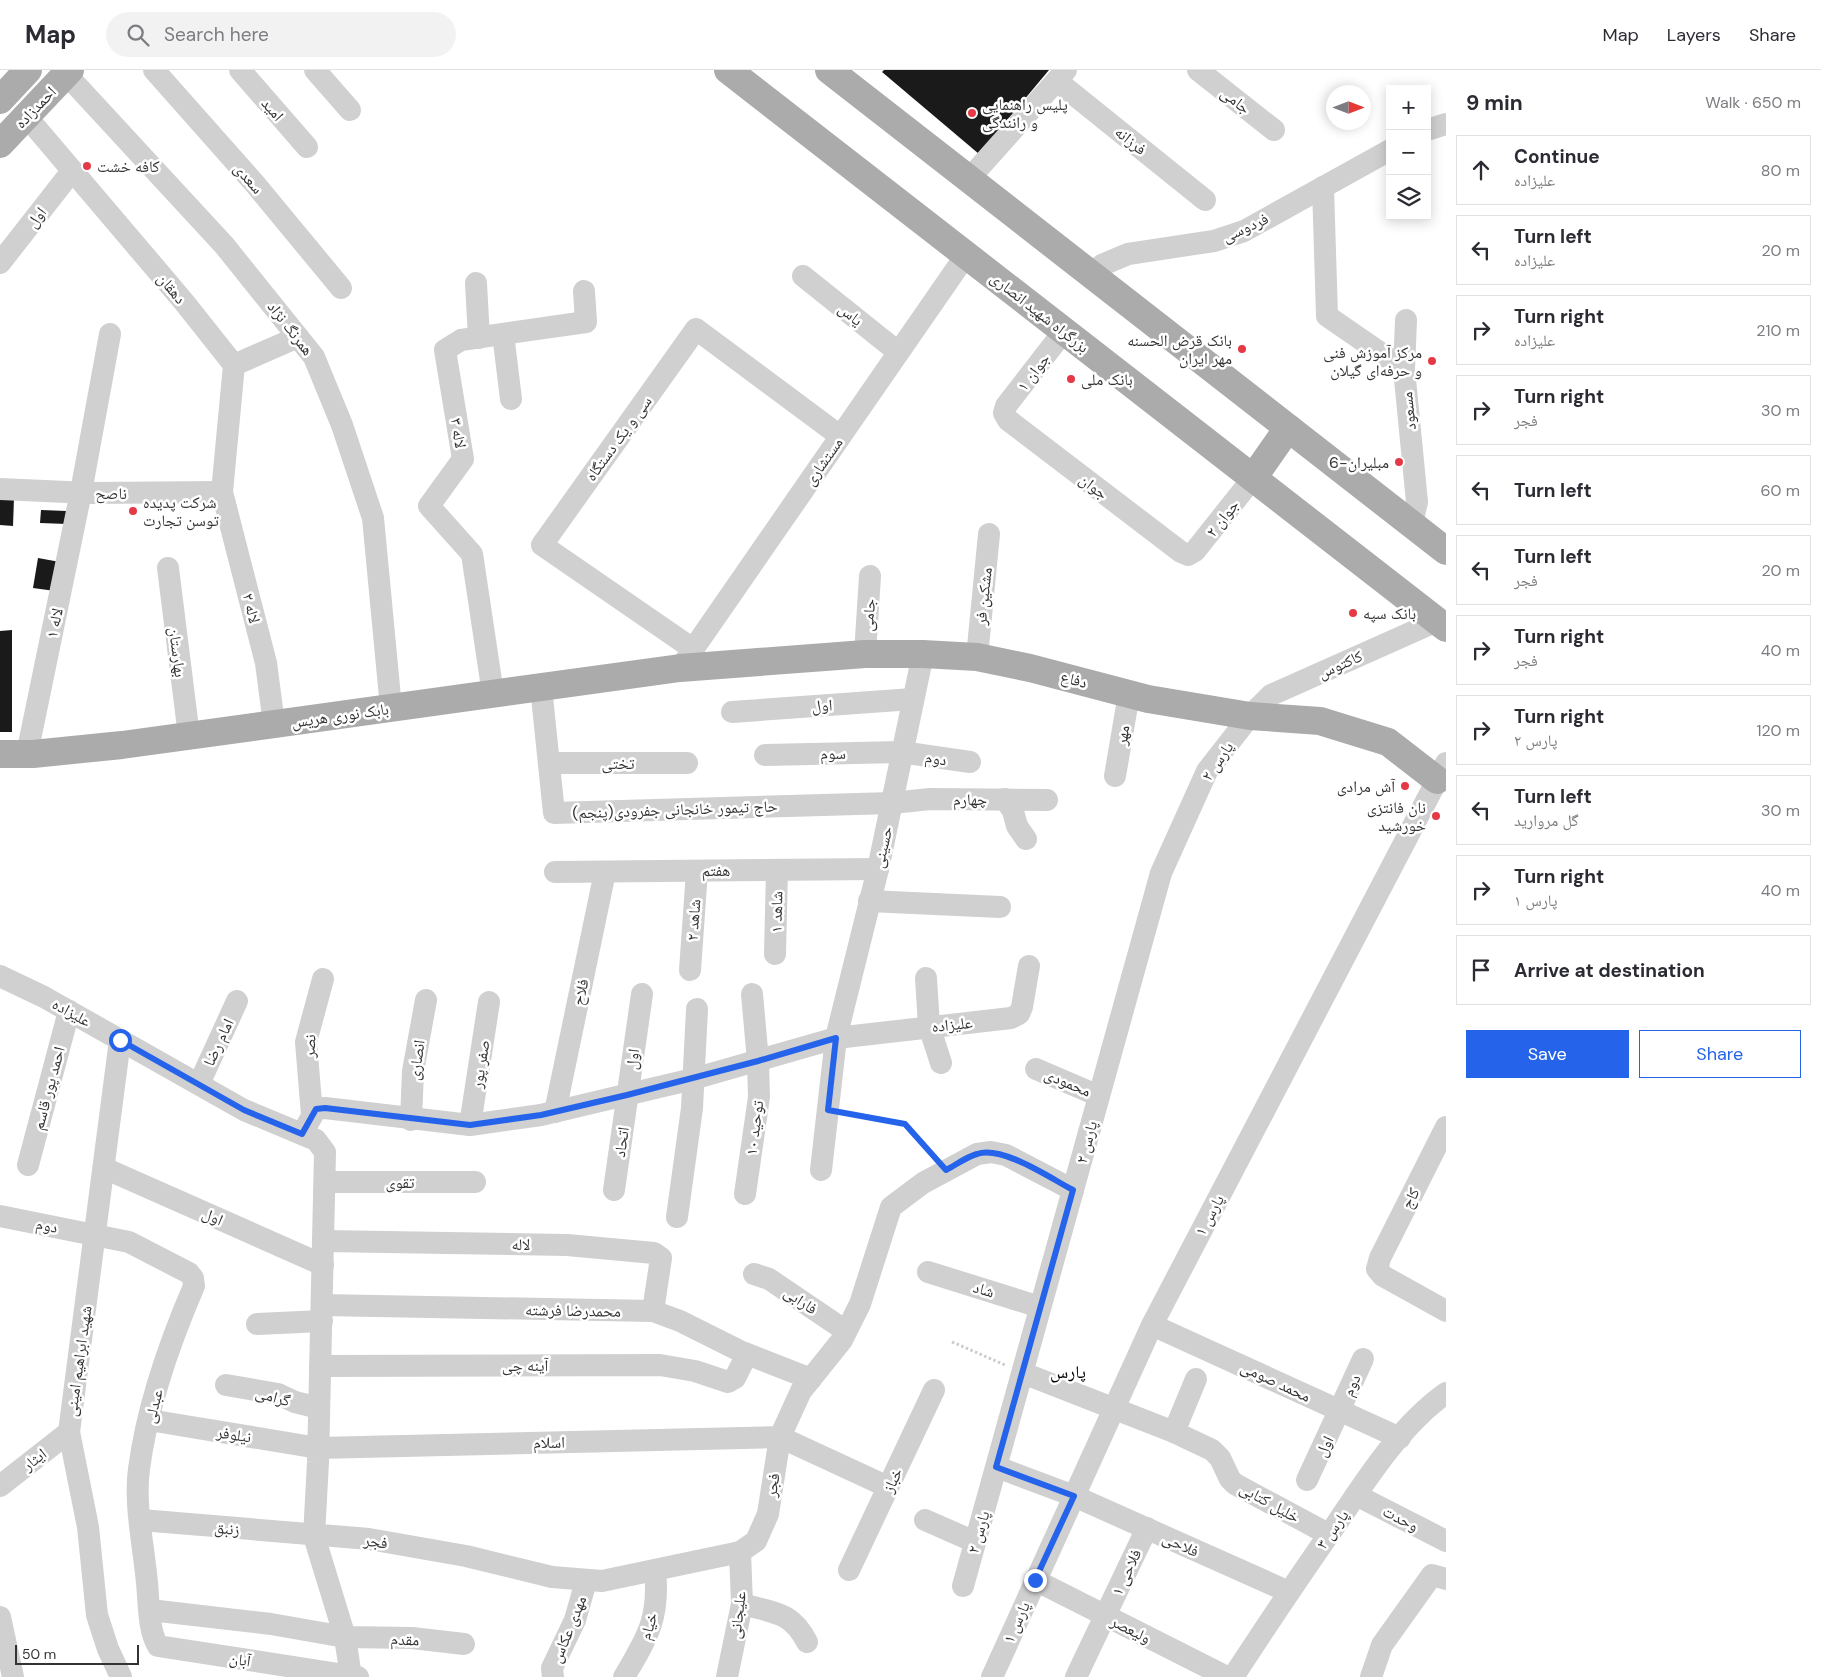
<!DOCTYPE html>
<html lang="en">
<head>
<meta charset="utf-8">
<style>
  :root { --surface:#fff; --page:#f2f2f3; --text:#2b2b33; --muted:#7c7c81; --line:#e1e1e2; --accent:#2563eb }
  body { margin:0; font-family:"DM Sans","Noto Naskh Arabic",sans-serif; background:var(--page); color:var(--text) }
  .controls { position:absolute; right:15px; top:15px; display:grid; overflow:hidden; border-radius:0px; box-shadow:0 2px 12px #0003 }
  .controls button { width:45px; height:45px; display:grid; place-items:center; padding:0; border:0; border-bottom:1px solid var(--line); background:var(--surface); color:var(--text); font:25px sans-serif }
  .compass { position:absolute; left:1326px; top:15px; width:45px; height:45px; border-radius:50%; background:var(--surface); box-shadow:0 2px 12px #0003; rotate:90deg }
  .scale { position:absolute; left:15px; bottom:12px; width:124px; box-sizing:border-box; padding-left:5px; border:2px solid #333; border-top:0; font-size:14px; line-height:18px; white-space:nowrap; color:#333; -webkit-text-stroke:4px #fff; paint-order:stroke }
  .stop { position:absolute; width:15px; height:15px; margin:-11px; border:4px solid #2563eb; border-radius:50%; background:#fff }
  .stop.end { background:#2563eb; border-color:#fff; box-shadow:0 1px 5px #0008 }
  .list { margin:0; padding:0; list-style:none }
  h2 { display:flex; justify-content:space-between; align-items:center; height:65px; margin:0; padding:0 20px; font-size:21px }
  h2 small { font-size:16px; font-weight:400; color:var(--muted) }
  .list li { display:grid; grid-template-columns:32px 1fr auto; gap:15px; align-items:center; box-sizing:border-box; height:70px; margin:0 10px 10px; padding:0 10px; border:1px solid var(--line); border-radius:0px }
  .list b { display:block; font-size:19px; white-space:nowrap }
  .list p { margin:0; font-size:16px; white-space:nowrap; color:var(--muted) }
  .list em { font-size:16px; font-style:normal; color:var(--muted) }
  .actions { display:flex; gap:10px; padding:15px 20px }
  .actions a { flex:1; padding:11px 0; border:1px solid var(--accent); border-radius:0px; text-align:center; font-size:18px; color:var(--accent) }
  .actions .main { background:var(--accent); color:#fff }
  .icon { flex:none; width:28px; height:28px; fill:none; stroke:currentColor; stroke-width:2; stroke-linecap:round; stroke-linejoin:round }
  .map { position:relative; flex:none; width:1446px; height:1607px; overflow:hidden }
  header { display:flex; align-items:center; gap:30px; box-sizing:border-box; height:70px; padding:0 25px; background:var(--surface); border-bottom:1px solid var(--line) }
  header strong { font-size:24px }
  nav { display:flex; gap:28px; margin-inline-start:auto; font-size:18px }
  .search { width:350px; height:45px; background:var(--page); display:flex; align-items:center; gap:12px; box-sizing:border-box; padding:0 18px; border-radius:28px; color:var(--muted); font-size:19px }
  main { display:flex }
  aside { flex:1; background:var(--surface) }
  .map>svg:first-child { display:block }
</style>
</head>
<body>
<header>
<strong>Map</strong>
<div class="search"><svg class="icon" aria-label="search" viewBox="0 0 24 24"><circle cx="10" cy="10" r="6"/><path d="M15 15l6 6"/></svg>Search here</div>
<nav><a>Map</a><a>Layers</a><a>Share</a></nav>
</header>
<main>
<div class="map">
<svg width="1446" height="1607" viewBox="0 0 1446 1607">
  <rect width="100%" height="100%" fill="#fff"/>
  <!-- building -->
  <g fill="#1a1a1a">
    <path d="M 884,0 L 1049,0 L 979,84 L 882,2 Z"/>
    <path d="M 0,428 L 14,428 L 13,456 L 0,455 Z"/>
    <path d="M 41,440 L 67,441 L 67,454 L 40,453 Z"/>
    <path d="M 38,488 L 60,492 L 55,521 L 33,518 Z"/>
    <path d="M 12,560 L 12,662 L 0,662 L 0,561 Z"/>
  </g>
  <g fill="none" stroke-linecap="round" stroke-linejoin="round">
    <!-- path -->
    <g stroke="#cdcdcd" stroke-width="3" stroke-dasharray="2.5 2.5" stroke-linecap="butt">
      <path d="M 846,1043 L 905,1054 L 934,1086"/>
      <path d="M 952,1272 L 1005,1295"/>
    </g>
    <!-- minor -->
    <g stroke="#d0d0d0" stroke-width="22">
      <path d="M 154,0 L 255,114 L 341,218"/>
      <path d="M 240,0 L 307,77"/>
      <path d="M 315,0 L 350,40"/>
      <path d="M 1198,0 L 1274,60"/>
      <path d="M 66,4 L 224,175 L 314,287 L 342,355 L 373,448 L 391,638"/>
      <path d="M 1057,11 L 1205,130"/>
      <path d="M 26,46 L 184,232 L 234,295 L 222,422 L 266,593 L 274,654"/>
      <path d="M 1427,60 L 1446,54"/>
      <path d="M 969,109 L 1066,0"/>
      <path d="M 1323,117 L 1327,246 L 1404,299 L 1417,432 L 1412,454"/>
      <path d="M 0,193 L 72,101"/>
      <path d="M 1090,204 L 1102,195 L 1128,184 L 1214,171 L 1244,161 L 1390,80"/>
      <path d="M 803,206 L 898,282"/>
      <path d="M 476,213 L 479,268"/>
      <path d="M 1064,261 L 1006,336 L 1004,343 L 1008,350 L 1181,482 L 1188,485 L 1195,481 L 1253,408"/>
      <path d="M 503,264 L 511,329"/>
      <path d="M 234,295 L 298,267"/>
      <path d="M 1404,299 L 1406,250"/>
      <path d="M 0,419 L 89,423 L 222,422"/>
      <path d="M 168,498 L 189,666"/>
      <path d="M 693,579 L 542,475 L 696,259 L 840,366"/>
      <path d="M 865,584 L 870,506"/>
      <path d="M 977,587 L 989,464"/>
      <path d="M 685,591 L 966,185"/>
      <path d="M 541,617 L 554,743 L 892,733 L 930,729 L 1047,730"/>
      <path d="M 493,624 L 472,484 L 429,436 L 463,389 L 445,280 L 461,270 L 586,252 L 584,221"/>
      <path d="M 732,642 L 913,629"/>
      <path d="M 27,684 L 81,422 L 110,264"/>
      <path d="M 765,685 L 901,682 L 970,692"/>
      <path d="M 549,693 L 687,693"/>
      <path d="M 1115,706 L 1129,624"/>
      <path d="M 1005,729 L 1013,741 L 1017,756 L 1026,769"/>
      <path d="M 555,802 L 878,799"/>
      <path d="M 869,831 L 1000,837"/>
      <path d="M 775,884 L 777,800"/>
      <path d="M 690,900 L 697,801"/>
      <path d="M 0,906 L 44,927 L 244,1040 L 316,1070 L 325,1082 L 318,1392 L 314,1466 L 345,1567 L 351,1607"/>
      <path d="M 926,908 L 929,956 L 941,993"/>
      <path d="M 120,970 L 69,1362 L 88,1457 L 97,1545 L 108,1579 L 121,1607"/>
      <path d="M 1036,999 L 1099,1026"/>
      <path d="M 199,1014 L 237,931"/>
      <path d="M 555,1042 L 605,802"/>
      <path d="M 312,1045 L 306,972 L 323,909"/>
      <path d="M 411,1050 L 413,1001 L 426,930"/>
      <path d="M 470,1055 L 489,932"/>
      <path d="M 1446,1057 L 1380,1188 L 1377,1199 L 1383,1206 L 1446,1241"/>
      <path d="M 302,1064 L 316,1039 L 325,1038 L 470,1055 L 541,1045 L 693,1009 L 836,968 L 1011,948 L 1019,944 L 1022,937 L 1029,896"/>
      <path d="M 28,1095 L 69,941"/>
      <path d="M 104,1098 L 323,1195"/>
      <path d="M 821,1100 L 836,968 L 878,799 L 923,584"/>
      <path d="M 325,1112 L 475,1112"/>
      <path d="M 614,1120 L 642,924"/>
      <path d="M 745,1124 L 759,1027 L 758,991 L 752,924"/>
      <path d="M 0,1146 L 129,1172 L 189,1203 L 193,1208 L 194,1216 C 169,1274 147,1337 139,1399 C 134,1434 144,1478 147,1513 C 149,1532 148,1560 158,1576 L 358,1607"/>
      <path d="M 677,1147 L 692,1038 L 697,939"/>
      <path d="M 324,1171 L 567,1175 L 654,1183 L 661,1188 L 653,1241"/>
      <path d="M 928,1202 L 1040,1237"/>
      <path d="M 754,1204 L 769,1209 L 846,1261"/>
      <path d="M 322,1235 L 653,1241 L 680,1251 L 742,1282 L 811,1309"/>
      <path d="M 257,1254 L 322,1251"/>
      <path d="M 1152,1255 L 1400,1368"/>
      <path d="M 320,1296 L 660,1295 L 695,1301 L 728,1312 L 735,1308 L 747,1284"/>
      <path d="M 1023,1303 L 1174,1362 L 1212,1380 L 1220,1388 L 1230,1409 L 1235,1414 L 1328,1464"/>
      <path d="M 226,1315 L 278,1324 L 295,1332 L 319,1338"/>
      <path d="M 149,1350 L 318,1378 L 780,1367 L 888,1417"/>
      <path d="M 1174,1362 L 1196,1309"/>
      <path d="M 997,1397 L 1074,1426 L 1289,1522"/>
      <path d="M 1307,1410 L 1363,1289"/>
      <path d="M 0,1416 L 69,1362"/>
      <path d="M 1356,1425 L 1446,1471"/>
      <path d="M 141,1450 L 369,1469 L 466,1486 L 552,1507 L 602,1511 L 740,1482 L 756,1471 L 768,1444 L 780,1367 L 801,1321 L 842,1270 L 860,1234 L 891,1137 L 923,1113 L 977,1084 L 991,1082 L 1006,1085 L 1073,1120"/>
      <path d="M 925,1450 L 975,1472"/>
      <path d="M 849,1500 L 934,1320"/>
      <path d="M 1035,1510 L 1227,1607"/>
      <path d="M 963,1516 L 1161,803 L 1207,701 L 1250,646 L 1271,625 L 1437,551"/>
      <path d="M 742,1534 C 774,1543 791,1541 807,1572"/>
      <path d="M 150,1540 L 271,1554 L 345,1567 L 412,1568 L 464,1574"/>
      <path d="M 0,1547 L 13,1607"/>
      <path d="M 553,1607 L 552,1598 L 575,1550 L 586,1511"/>
      <path d="M 624,1607 C 647,1568 660,1548 655,1501"/>
      <path d="M 727,1607 L 742,1534 L 740,1482"/>
      <path d="M 992,1607 L 1152,1255 L 1446,693"/>
      <path d="M 1076,1607 L 1147,1458"/>
      <path d="M 1233,1607 C 1267,1555 1301,1504 1337,1453 C 1367,1408 1402,1354 1446,1323"/>
      <path d="M 1371,1607 L 1382,1575 L 1432,1505 L 1446,1509"/>
    </g>
    <!-- major -->
    <g stroke="#ababab" stroke-width="28">
      <path d="M 728,0 L 1446,558"/>
      <path d="M 829,0 L 1446,481"/>
      <path d="M 0,30 L 28,0"/>
      <path d="M 0,74 L 70,0"/>
      <path d="M 1253,408 L 1288,358"/>
      <path d="M 0,684 L 33,684 L 122,675 L 680,598 L 865,584 L 923,584 L 977,587 L 1030,598 L 1148,629 L 1250,646 L 1320,651 L 1388,672 L 1437,710"/>
    </g>
  </g>
  <g fill="none" stroke-linecap="round" stroke-linejoin="round">
    <!-- route -->
    <path stroke="#2563eb" stroke-width="6" d="M 120,970 L 244,1040 L 302,1064 L 316,1039 L 325,1038 L 470,1055 L 541,1045 L 627,1025 L 758,991 L 836,968 L 828,1040 L 905,1054 L 946,1100 C 956,1095 966,1087 977,1084 C 1002,1075 1050,1108 1073,1120 L 996,1397 L 1074,1426 L 1035,1510"/>
  </g>
  <!-- markers -->
  <g fill="#e63946" stroke="#fff" stroke-width="2">
    <circle cx="972" cy="43" r="5"/>
    <circle cx="87" cy="96" r="5"/>
    <circle cx="1242" cy="279" r="5"/>
    <circle cx="1432" cy="291" r="5"/>
    <circle cx="1071" cy="309" r="5"/>
    <circle cx="1399" cy="392" r="5"/>
    <circle cx="133" cy="441" r="5"/>
    <circle cx="1353" cy="543" r="5"/>
    <circle cx="1405" cy="716" r="5"/>
    <circle cx="1436" cy="746" r="5"/>
  </g>
  <g text-anchor="middle" stroke-width="5" stroke-linejoin="round" paint-order="stroke">
    <!-- street labels -->
    <g font-size="16" fill="#333" stroke="#fff">
      <text transform="translate(1236 30) rotate(38)" y="6">جامی</text>
      <text transform="translate(35 37) rotate(-46)" y="6">احمدزاده</text>
      <text transform="translate(273 39) rotate(49)" y="6">امید</text>
      <text transform="translate(1131 70) rotate(39)" y="6">فرزانه</text>
      <text transform="translate(249 108) rotate(49)" y="6">سعدی</text>
      <text transform="translate(36 147) rotate(-52)" y="6">اول</text>
      <text transform="translate(1245 157) rotate(-24)" y="6">فردوسی</text>
      <text transform="translate(172 218) rotate(50)" y="6">دهقان</text>
      <text transform="translate(1040 242) rotate(38)" y="6">بزرگراه شهید انصاری</text>
      <text transform="translate(851 244) rotate(39)" y="6">یاس</text>
      <text transform="translate(291 258) rotate(52)" y="6">همرنگ نژاد</text>
      <text transform="translate(1033 302) rotate(-53)" y="6">جوان ۱</text>
      <text transform="translate(1408 341) rotate(-96)" y="6">مسعود</text>
      <text transform="translate(459 363) rotate(81)" y="6">لاله ۳</text>
      <text transform="translate(618 368) rotate(-54)" y="6">سی و یک دستگاه</text>
      <text transform="translate(823 391) rotate(-55)" y="6">مستشاری</text>
      <text transform="translate(1094 416) rotate(37)" y="6">جوان</text>
      <text x="111" y="429">ناصح</text>
      <text transform="translate(1222 448) rotate(-52)" y="6">جوان ۲</text>
      <text transform="translate(983 526) rotate(-84)" y="6">مشکین فر</text>
      <text transform="translate(252 538) rotate(76)" y="6">لاله ۲</text>
      <text transform="translate(868 545) rotate(-86)" y="6">جامی</text>
      <text transform="translate(54 553) rotate(-78)" y="6">لاله ۱</text>
      <text transform="translate(178 582) rotate(83)" y="6">بهارستان</text>
      <text transform="translate(1340 594) rotate(-24)" y="6">کاکتوس</text>
      <text transform="translate(1074 609) rotate(15)" y="6">دفاع</text>
      <text transform="translate(822 635) rotate(-4)" y="6">اول</text>
      <text transform="translate(340 645) rotate(-8)" y="6">بابک نوری هریس</text>
      <text transform="translate(1122 665) rotate(-80)" y="6">مهر</text>
      <text transform="translate(833 683) rotate(-1)" y="6">سوم</text>
      <text transform="translate(936 688) rotate(9)" y="6">دوم</text>
      <text transform="translate(1217 691) rotate(-56)" y="6">پارس ۲</text>
      <text x="618" y="699">تختی</text>
      <text transform="translate(970 729) rotate(-1)" y="6">چهارم</text>
      <text transform="translate(675 739) rotate(-2)" y="6">حاج تیمور خانجانی جفرودی(پنجم)</text>
      <text transform="translate(882 777) rotate(-77)" y="6">حسینی</text>
      <text transform="translate(716 800) rotate(-1)" y="6">هفتم</text>
      <text transform="translate(776 842) rotate(-89)" y="6">شاهد ۱</text>
      <text transform="translate(693 850) rotate(-86)" y="6">شاهد ۲</text>
      <text transform="translate(580 922) rotate(-78)" y="6">فلاح</text>
      <text transform="translate(72 942) rotate(29)" y="6">علیزاده</text>
      <text transform="translate(952 954) rotate(-6)" y="6">علیزاده</text>
      <text transform="translate(218 972) rotate(-65)" y="6">امام رضا</text>
      <text transform="translate(309 976) rotate(-87)" y="6">نصر</text>
      <text transform="translate(632 989) rotate(-82)" y="6">اول</text>
      <text transform="translate(416 990) rotate(-82)" y="6">انصاری</text>
      <text transform="translate(480 994) rotate(-81)" y="6">صفر پور</text>
      <text transform="translate(1068 1012) rotate(23)" y="6">محمودی</text>
      <text transform="translate(48 1018) rotate(-75)" y="6">احمد پور قاسم</text>
      <text transform="translate(754 1058) rotate(-83)" y="6">توحید ۱۰</text>
      <text transform="translate(621 1072) rotate(-82)" y="6">اتحاد</text>
      <text transform="translate(1086 1072) rotate(-75)" y="6">پارس ۲</text>
      <text x="400" y="1118">تقوی</text>
      <text transform="translate(1410 1128) rotate(-63)" y="6">کاج</text>
      <text transform="translate(1209 1145) rotate(-62)" y="6">پارس ۱</text>
      <text transform="translate(213 1146) rotate(24)" y="6">اول</text>
      <text transform="translate(47 1155) rotate(11)" y="6">دوم</text>
      <text transform="translate(521 1174) rotate(1)" y="6">لاله</text>
      <text transform="translate(984 1219) rotate(17)" y="6">شاد</text>
      <text transform="translate(801 1230) rotate(34)" y="6">فارابی</text>
      <text transform="translate(573 1240) rotate(1)" y="6">محمدرضا فرشته</text>
      <text transform="translate(78 1291) rotate(-82)" y="6">شهید ابراهیم امینی</text>
      <text x="525" y="1301">آینه چی</text>
      <text transform="translate(1276 1311) rotate(25)" y="6">محمد صومی</text>
      <text transform="translate(1351 1315) rotate(-66)" y="6">دوم</text>
      <text transform="translate(273 1326) rotate(16)" y="6">گرامی</text>
      <text transform="translate(153 1336) rotate(-76)" y="6">عبدلی</text>
      <text transform="translate(234 1364) rotate(9)" y="6">نیلوفر</text>
      <text transform="translate(549 1372) rotate(-1)" y="6">اسلام</text>
      <text transform="translate(1324 1376) rotate(-64)" y="6">اول</text>
      <text transform="translate(34 1389) rotate(-38)" y="6">ایثار</text>
      <text transform="translate(892 1410) rotate(-65)" y="6">خباز</text>
      <text transform="translate(772 1415) rotate(-81)" y="6">فجر</text>
      <text transform="translate(1270 1432) rotate(29)" y="6">خلیل کتابی</text>
      <text transform="translate(1401 1448) rotate(27)" y="6">وحدت</text>
      <text transform="translate(227 1458) rotate(5)" y="6">زنبق</text>
      <text transform="translate(1332 1459) rotate(-55)" y="6">پارس ۳</text>
      <text transform="translate(978 1462) rotate(-74)" y="6">پارس ۲</text>
      <text transform="translate(376 1471) rotate(8)" y="6">فجر</text>
      <text transform="translate(1181 1474) rotate(24)" y="6">فلاحی</text>
      <text transform="translate(1126 1502) rotate(-65)" y="6">فلاحی ۱</text>
      <text transform="translate(737 1545) rotate(-83)" y="6">علیجانی</text>
      <text transform="translate(1016 1552) rotate(-66)" y="6">پارس ۱</text>
      <text transform="translate(648 1556) rotate(-73)" y="6">خیام</text>
      <text transform="translate(568 1559) rotate(-68)" y="6">مهدی عکاس</text>
      <text transform="translate(1131 1559) rotate(27)" y="6">ولیعصر</text>
      <text transform="translate(405 1569) rotate(3)" y="6">مقدم</text>
      <text transform="translate(240 1589) rotate(9)" y="6">آبان</text>
    </g>
    <!-- poi labels -->
    <g font-size="16" fill="#333" stroke="#fff" text-anchor="start">
      <text x="982" y="40">پلیس راهنمایی<tspan x="982" dy="18">و رانندگی</tspan></text>
      <text x="97" y="102">کافه خشت</text>
      <text x="1232" y="276" text-anchor="end">بانک قرض الحسنه<tspan x="1232" dy="18">مهر ایران</tspan></text>
      <text x="1422" y="288" text-anchor="end">مرکز آموزش فنی<tspan x="1422" dy="18">و حرفه‌ای گیلان</tspan></text>
      <text x="1081" y="315">بانک ملی</text>
      <text x="1389" y="398" text-anchor="end">مبلیران-6</text>
      <text x="143" y="438">شرکت پدیده<tspan x="143" dy="18">توسن تجارت</tspan></text>
      <text x="1363" y="549">بانک سپه</text>
      <text x="1395" y="722" text-anchor="end">آش مرادی</text>
      <text x="1426" y="743" text-anchor="end">نان فانتزی<tspan x="1426" dy="18">خورشید</tspan></text>
    </g>
    <!-- neighbourhood labels -->
    <g font-size="18" fill="#000" stroke="#fff">
      <text x="1068" y="1308">پارس</text>
    </g>
  </g>
</svg>
<div class="controls">
<button>+</button>
<button>−</button>
<button><svg class="icon" aria-label="layers" viewBox="0 0 24 24"><path d="M12 4l9 5-9 5-9-5zM3 14l9 5 9-5"/></svg></button>
</div>
<svg class="compass" viewBox="-18 -18 36 36"><path d="M0-13l5 13h-10z" fill="#e53935"/><path d="M0 13l5-13h-10z" fill="#7c7c81"/></svg>
<div class="scale">50 m</div>
<div class="stop" style="left:120px;top:970px"></div>
<div class="stop end" style="left:1035px;top:1510px"></div>
</div>
<aside>
<h2>9 min<small>Walk · 650 m</small></h2>
<ul class="list">
<li><svg class="icon" aria-label="ahead" viewBox="0 0 24 24"><path d="M12 20V5M6 11l6-6 6 6"/></svg><div><b>Continue</b><p>علیزاده</p></div><em>80 m</em></li>
<li><svg class="icon" aria-label="left" viewBox="0 0 24 24"><path d="M17 20v-9H6M10 6l-5 5 5 5"/></svg><div><b>Turn left</b><p>علیزاده</p></div><em>20 m</em></li>
<li><svg class="icon" aria-label="right" viewBox="0 0 24 24"><path d="M7 20v-9h11M14 6l5 5-5 5"/></svg><div><b>Turn right</b><p>علیزاده</p></div><em>210 m</em></li>
<li><svg class="icon" aria-label="right" viewBox="0 0 24 24"><path d="M7 20v-9h11M14 6l5 5-5 5"/></svg><div><b>Turn right</b><p>فجر</p></div><em>30 m</em></li>
<li><svg class="icon" aria-label="left" viewBox="0 0 24 24"><path d="M17 20v-9H6M10 6l-5 5 5 5"/></svg><div><b>Turn left</b></div><em>60 m</em></li>
<li><svg class="icon" aria-label="left" viewBox="0 0 24 24"><path d="M17 20v-9H6M10 6l-5 5 5 5"/></svg><div><b>Turn left</b><p>فجر</p></div><em>20 m</em></li>
<li><svg class="icon" aria-label="right" viewBox="0 0 24 24"><path d="M7 20v-9h11M14 6l5 5-5 5"/></svg><div><b>Turn right</b><p>فجر</p></div><em>40 m</em></li>
<li><svg class="icon" aria-label="right" viewBox="0 0 24 24"><path d="M7 20v-9h11M14 6l5 5-5 5"/></svg><div><b>Turn right</b><p>پارس ۲</p></div><em>120 m</em></li>
<li><svg class="icon" aria-label="left" viewBox="0 0 24 24"><path d="M17 20v-9H6M10 6l-5 5 5 5"/></svg><div><b>Turn left</b><p>گل مروارید</p></div><em>30 m</em></li>
<li><svg class="icon" aria-label="right" viewBox="0 0 24 24"><path d="M7 20v-9h11M14 6l5 5-5 5"/></svg><div><b>Turn right</b><p>پارس ۱</p></div><em>40 m</em></li>
<li><svg class="icon" aria-label="arrive" viewBox="0 0 24 24"><path d="M6 21V4h12l-3 4 3 4H6"/></svg><div><b>Arrive at destination</b></div></li>
</ul>
<div class="actions"><a class="main">Save</a><a>Share</a></div>
</aside>
</main>
</body>
</html>
